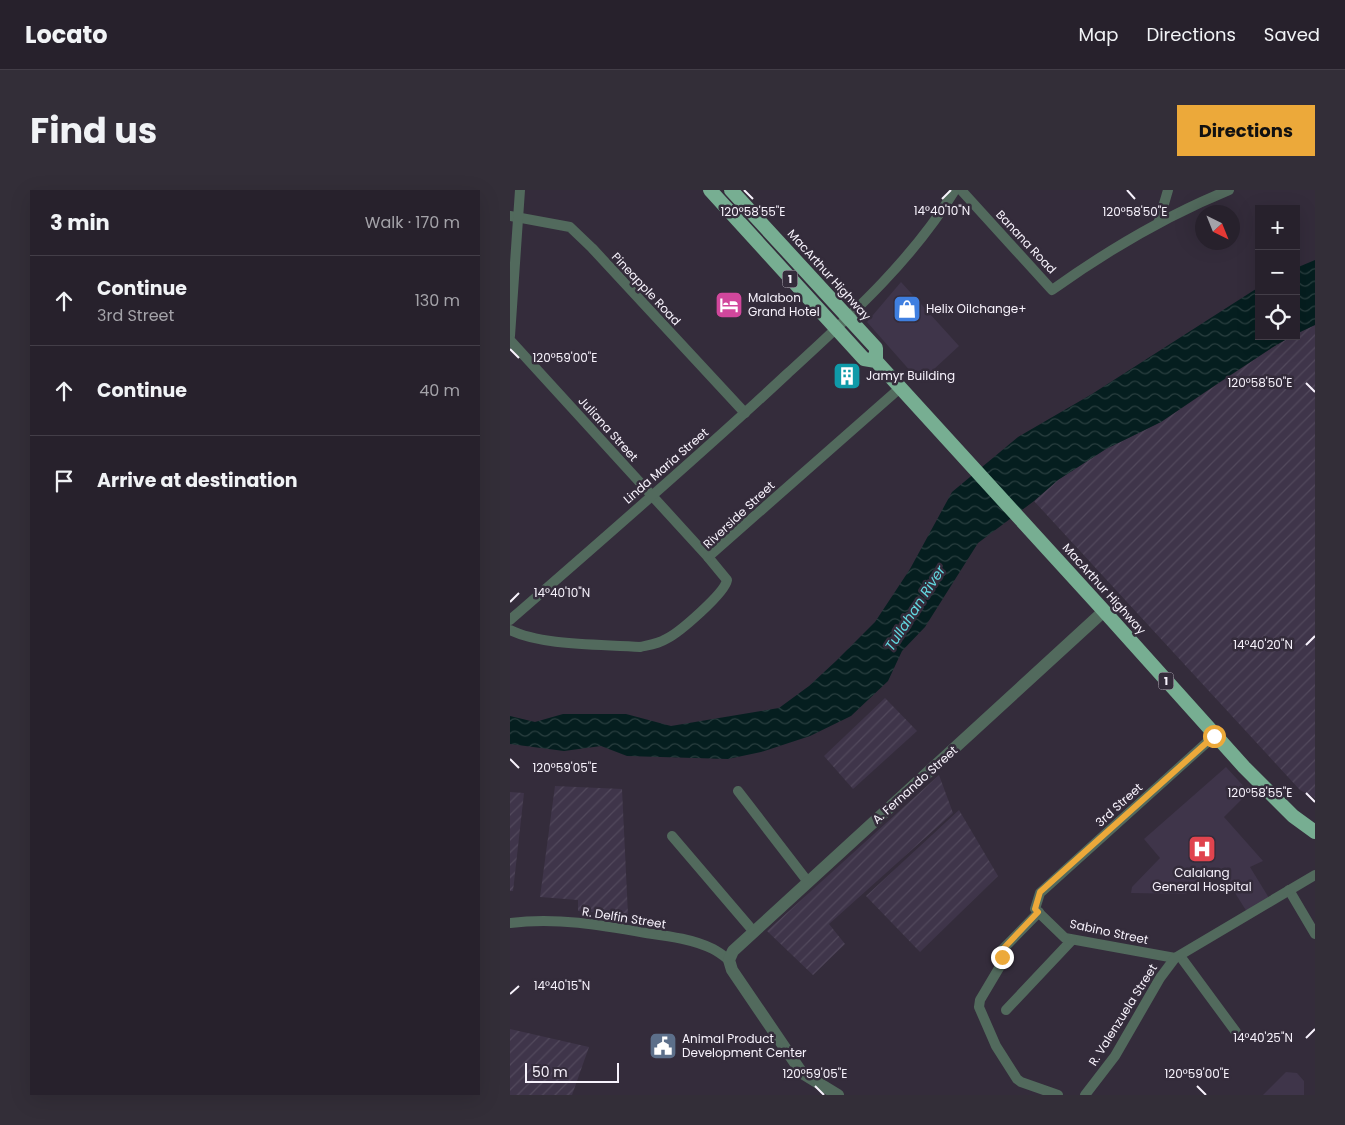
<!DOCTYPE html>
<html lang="en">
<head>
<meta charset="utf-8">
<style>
  :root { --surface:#27212c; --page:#332e38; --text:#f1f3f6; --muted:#a4a3a9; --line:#433e48; --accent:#eca93a }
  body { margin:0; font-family:Poppins,sans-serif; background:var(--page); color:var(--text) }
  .controls { position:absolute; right:15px; top:15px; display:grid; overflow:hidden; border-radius:0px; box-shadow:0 5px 20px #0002 }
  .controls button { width:45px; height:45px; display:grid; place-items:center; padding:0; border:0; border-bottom:1px solid var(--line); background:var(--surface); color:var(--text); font:25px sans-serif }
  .compass { position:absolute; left:685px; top:15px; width:45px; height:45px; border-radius:50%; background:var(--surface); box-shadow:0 5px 20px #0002; rotate:137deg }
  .scale { position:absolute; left:15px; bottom:12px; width:94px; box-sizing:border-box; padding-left:5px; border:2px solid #f7f2fc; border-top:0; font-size:14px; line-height:18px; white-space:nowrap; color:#f7f2fc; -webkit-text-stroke:4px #342c3b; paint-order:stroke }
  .stop { position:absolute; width:15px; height:15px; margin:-11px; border:4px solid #eca93a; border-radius:50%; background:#fff }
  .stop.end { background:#eca93a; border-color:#fff; box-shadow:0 1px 5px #0008 }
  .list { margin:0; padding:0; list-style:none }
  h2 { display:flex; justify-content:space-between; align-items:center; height:65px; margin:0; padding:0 20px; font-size:21px }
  h2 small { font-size:16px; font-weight:400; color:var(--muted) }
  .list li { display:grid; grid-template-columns:32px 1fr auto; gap:15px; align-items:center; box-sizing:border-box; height:90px; padding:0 20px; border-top:1px solid var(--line) }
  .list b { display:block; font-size:19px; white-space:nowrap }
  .list p { margin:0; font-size:16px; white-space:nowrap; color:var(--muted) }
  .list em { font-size:16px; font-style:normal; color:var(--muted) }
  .icon { flex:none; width:28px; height:28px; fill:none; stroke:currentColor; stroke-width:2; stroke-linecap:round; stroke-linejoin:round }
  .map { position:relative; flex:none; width:805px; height:905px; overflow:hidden; border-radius:0px }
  header { display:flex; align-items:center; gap:30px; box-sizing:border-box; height:70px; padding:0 25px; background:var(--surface); border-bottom:1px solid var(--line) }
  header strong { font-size:24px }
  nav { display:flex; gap:28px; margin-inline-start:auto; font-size:18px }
  .intro { display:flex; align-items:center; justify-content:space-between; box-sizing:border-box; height:120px; padding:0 30px }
  h1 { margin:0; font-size:35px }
  .button { padding:12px 22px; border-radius:0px; background:var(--accent); color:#111; font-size:18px; font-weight:700 }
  main { display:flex; gap:30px; padding:0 30px }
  aside { flex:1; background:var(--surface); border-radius:0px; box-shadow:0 5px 20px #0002 }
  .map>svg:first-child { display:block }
</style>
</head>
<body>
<header>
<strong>Locato</strong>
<nav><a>Map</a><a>Directions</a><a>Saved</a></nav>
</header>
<div class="intro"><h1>Find us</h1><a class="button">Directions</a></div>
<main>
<aside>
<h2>3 min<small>Walk · 170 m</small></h2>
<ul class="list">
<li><svg class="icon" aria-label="ahead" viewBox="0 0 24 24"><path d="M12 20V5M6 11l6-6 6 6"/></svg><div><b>Continue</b><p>3rd Street</p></div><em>130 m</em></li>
<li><svg class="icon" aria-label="ahead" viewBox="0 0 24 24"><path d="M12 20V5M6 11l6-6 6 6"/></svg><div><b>Continue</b></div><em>40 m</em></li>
<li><svg class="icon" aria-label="arrive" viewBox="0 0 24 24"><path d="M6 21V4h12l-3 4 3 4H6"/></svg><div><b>Arrive at destination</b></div></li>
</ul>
</aside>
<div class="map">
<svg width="805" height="905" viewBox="0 0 805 905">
  <defs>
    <pattern id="industrial-furrows" width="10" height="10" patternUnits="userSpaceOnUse" patternTransform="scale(1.25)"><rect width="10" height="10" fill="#3f354a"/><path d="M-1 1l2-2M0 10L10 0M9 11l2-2" fill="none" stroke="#52495c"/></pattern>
    <pattern id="water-waves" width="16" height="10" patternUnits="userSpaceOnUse" patternTransform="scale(1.25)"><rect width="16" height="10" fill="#051e1f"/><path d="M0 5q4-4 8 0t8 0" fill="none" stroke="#2a3f40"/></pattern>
  </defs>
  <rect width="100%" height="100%" fill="#342c3b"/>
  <!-- built -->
  <g fill="#3f354a">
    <path d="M 391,92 L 449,156 L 410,192 L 357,132 Z"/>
    <path d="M 716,577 L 739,602 L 714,627 L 753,671 L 740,677 L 759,708 L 737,722 L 713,684 L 694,685 L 676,704 L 621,703 L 622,697 L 650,668 L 634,649 Z"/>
    <path d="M 776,882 L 787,883 L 794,891 L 794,905 L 753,905 Z"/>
  </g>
  <!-- industrial -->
  <g fill="url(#industrial-furrows)">
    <path d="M 805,135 L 805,608 L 790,600 L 524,311 L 548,290 L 596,259 L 651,232 L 763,157 L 782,146 L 786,146 L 786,144 Z"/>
    <path d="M 375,508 L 407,541 L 343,599 L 314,566 Z"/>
    <path d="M 429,585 L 443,623 L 319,734 L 335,754 L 303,785 L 257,741 Z"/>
    <path d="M 45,596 L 112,599 L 118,725 L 68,721 L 68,710 L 30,707 Z"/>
    <path d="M 0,602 L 14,603 L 3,701 L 0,701 Z"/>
    <path d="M 449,620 L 488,686 L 410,762 L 356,706 Z"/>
    <path d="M 0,839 L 79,857 L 62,905 L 0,905 Z"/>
  </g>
  <!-- water -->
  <g fill="url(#water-waves)">
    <path d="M 805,70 L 805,135 L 786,144 L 786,78 Z"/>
    <path d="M 749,97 L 749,146 L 782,146 L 763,157 L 707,194 L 651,232 L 596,259 L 548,290 L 524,311 L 468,353 L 415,437 L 392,461 L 378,491 L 341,526 L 300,546 L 251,562 L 218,569 L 117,566 L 91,556 L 54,561 L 0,554 L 0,526 L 25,532 L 53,524 L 116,524 L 161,536 L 269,518 L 299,496 L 326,471 L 365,432 L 400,379 L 442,302 L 508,247 L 582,204 Z"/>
  </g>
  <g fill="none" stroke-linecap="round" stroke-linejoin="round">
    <!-- minor -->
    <g stroke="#526a5d" stroke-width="10">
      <path d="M 451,0 L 542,100 C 598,60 655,26 719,0"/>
      <path d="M 0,26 L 60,37 L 82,58 L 235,223"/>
      <path d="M 649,31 L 658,0"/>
      <path d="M 0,146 L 10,0"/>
      <path d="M 0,150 L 198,367 L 217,390 C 215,403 169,443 156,449 C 148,454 139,455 130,457 C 94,454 31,456 0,440"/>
      <path d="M 198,367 L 390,198"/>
      <path d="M 0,430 C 93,349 187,268 277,184 C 338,128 402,71 445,0"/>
      <path d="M 228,601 L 298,692"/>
      <path d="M 162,646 L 244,742"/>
      <path d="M 779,700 L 805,744"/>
      <path d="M 529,722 L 493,759 L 491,763 L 492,773 L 470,810 L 469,817 L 486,856 L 507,889 L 511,892 L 548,905"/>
      <path d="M 0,733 C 46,727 91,735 136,743 C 158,746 183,749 203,759 C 209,762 214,766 219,770"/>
      <path d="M 670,766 L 726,842"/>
      <path d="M 665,768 L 555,748 L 525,719 L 530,703 L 704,546"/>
      <path d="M 496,820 L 562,750"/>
      <path d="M 575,905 L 605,866 L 650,788 L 665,768 L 805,685"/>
    </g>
    <!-- tertiary -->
    <path stroke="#526a5d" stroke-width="12" d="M 328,905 L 292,883 L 222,780 L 219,770 L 223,761 L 594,421"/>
    <!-- trunk -->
    <g stroke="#77ae92" stroke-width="14">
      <path d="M 200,0 L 354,169 L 366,171 L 594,421 L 734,577 L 783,626 L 805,642"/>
      <path d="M 221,0 L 366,158 L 366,171"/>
    </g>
  </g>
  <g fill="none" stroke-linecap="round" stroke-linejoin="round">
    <!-- route -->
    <path stroke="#eca93a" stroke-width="6" d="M 492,767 L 491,764 L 493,759 L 528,722 L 525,719 L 530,702 L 704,546"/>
  </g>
  <!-- ticks -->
  <path fill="none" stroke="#f7f2fc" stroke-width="2" d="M 234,0 L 243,9M 617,0 L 625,9M 432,9 L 441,0M 0,159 L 9,168M 796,193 L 805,202M 0,412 L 9,403M 796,455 L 805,446M 0,569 L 9,578M 796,603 L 805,612M 0,804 L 9,796M 796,848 L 805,839M 305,896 L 314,905M 687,896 L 696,905"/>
  <!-- icons -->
  <defs>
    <symbol id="hotel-square" viewBox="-11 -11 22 22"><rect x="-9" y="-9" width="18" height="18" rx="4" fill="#d1479c" stroke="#342c3b"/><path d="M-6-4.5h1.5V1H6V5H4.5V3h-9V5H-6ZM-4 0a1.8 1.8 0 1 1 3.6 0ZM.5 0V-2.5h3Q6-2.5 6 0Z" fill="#fff"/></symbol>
    <symbol id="shop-square" viewBox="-11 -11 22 22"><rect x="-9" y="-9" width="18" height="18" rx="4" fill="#3f7fe0" stroke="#342c3b"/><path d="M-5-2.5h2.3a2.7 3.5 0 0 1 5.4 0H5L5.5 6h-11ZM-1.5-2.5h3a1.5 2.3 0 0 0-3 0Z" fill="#fff"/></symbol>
    <symbol id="building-square" viewBox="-11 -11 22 22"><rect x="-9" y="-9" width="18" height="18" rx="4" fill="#0f9aa8" stroke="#342c3b"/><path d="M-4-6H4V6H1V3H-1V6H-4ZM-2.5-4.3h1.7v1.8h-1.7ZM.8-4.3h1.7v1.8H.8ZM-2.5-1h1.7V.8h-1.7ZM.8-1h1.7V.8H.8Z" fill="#fff"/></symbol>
    <symbol id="hospital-square" viewBox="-11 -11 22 22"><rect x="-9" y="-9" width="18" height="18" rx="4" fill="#e0444e" stroke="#342c3b"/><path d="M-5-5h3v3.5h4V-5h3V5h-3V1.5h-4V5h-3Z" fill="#fff"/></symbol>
    <symbol id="civic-square" viewBox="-11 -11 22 22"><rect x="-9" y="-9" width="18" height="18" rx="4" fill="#5c6f8a" stroke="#342c3b"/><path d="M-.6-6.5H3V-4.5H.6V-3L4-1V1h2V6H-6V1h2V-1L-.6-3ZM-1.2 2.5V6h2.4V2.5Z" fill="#fff"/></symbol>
  </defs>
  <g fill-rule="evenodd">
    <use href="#hotel-square" x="203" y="99" width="32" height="32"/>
    <use href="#shop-square" x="381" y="103" width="32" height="32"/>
    <use href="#building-square" x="321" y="170" width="32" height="32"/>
    <use href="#hospital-square" x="676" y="643" width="32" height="32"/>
    <use href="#civic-square" x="137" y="840" width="32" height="32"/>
  </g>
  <g text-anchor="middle" stroke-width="5" stroke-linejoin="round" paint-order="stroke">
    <!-- shield labels -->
    <g fill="#342c3b" stroke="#bcb7c2" stroke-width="1">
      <rect x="272.5" y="80.5" width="15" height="17" rx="4"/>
      <rect x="648.5" y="482.5" width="15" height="17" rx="4"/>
    </g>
    <g font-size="11" font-weight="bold" fill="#f7f2fc">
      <text x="280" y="93">1</text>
      <text x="656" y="495">1</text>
    </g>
    <!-- street labels -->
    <g font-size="12" fill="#f7f2fc" stroke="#342c3b">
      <text transform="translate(516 52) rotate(47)" y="4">Banana Road</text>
      <text transform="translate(319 85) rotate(48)" y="4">MacArthur Highway</text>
      <text transform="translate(136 99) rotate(47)" y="4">Pineapple Road</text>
      <text transform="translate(98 239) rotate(48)" y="4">Juliana Street</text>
      <text transform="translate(156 276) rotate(-41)" y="4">Linda Maria Street</text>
      <text transform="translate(229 325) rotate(-43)" y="4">Riverside Street</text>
      <text transform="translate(594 399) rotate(48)" y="4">MacArthur Highway</text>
      <text transform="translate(405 595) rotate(-42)" y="4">A. Fernando Street</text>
      <text transform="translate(609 615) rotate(-42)" y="4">3rd Street</text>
      <text transform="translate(114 728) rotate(9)" y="4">R. Delfin Street</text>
      <text transform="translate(599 742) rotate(12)" y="4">Sabino Street</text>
      <text transform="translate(613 825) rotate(-58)" y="4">R. Valenzuela Street</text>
    </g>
    <!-- poi labels -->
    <g font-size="12" fill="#f7f2fc" stroke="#342c3b" text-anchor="start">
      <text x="238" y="112">Malabon<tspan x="238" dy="14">Grand Hotel</tspan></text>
      <text x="416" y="123">Helix Oilchange+</text>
      <text x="356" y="190">Jamyr Building</text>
      <text x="692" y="687" text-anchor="middle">Calalang<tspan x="692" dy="14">General Hospital</tspan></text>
      <text x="172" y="853">Animal Product<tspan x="172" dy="14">Development Center</tspan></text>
    </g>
    <!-- water labels -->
    <g font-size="14" font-style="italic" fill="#62d8e0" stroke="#342c3b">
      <text transform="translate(405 418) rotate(-57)" y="5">Tullahan River</text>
    </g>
  </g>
  <g font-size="12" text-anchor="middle" fill="#f7f2fc" stroke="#342c3b" stroke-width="5" stroke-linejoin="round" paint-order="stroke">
    <text x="432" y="25">14°40'10"N</text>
    <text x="243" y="26">120°58'55"E</text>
    <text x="625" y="26">120°58'50"E</text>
    <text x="55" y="172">120°59'00"E</text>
    <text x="750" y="197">120°58'50"E</text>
    <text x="52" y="407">14°40'10"N</text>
    <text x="753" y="459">14°40'20"N</text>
    <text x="55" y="582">120°59'05"E</text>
    <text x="750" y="607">120°58'55"E</text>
    <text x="52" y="800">14°40'15"N</text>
    <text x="753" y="852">14°40'25"N</text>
    <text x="305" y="888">120°59'05"E</text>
    <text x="687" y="888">120°59'00"E</text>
  </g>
</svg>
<div class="controls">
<button>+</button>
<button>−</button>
<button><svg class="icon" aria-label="locate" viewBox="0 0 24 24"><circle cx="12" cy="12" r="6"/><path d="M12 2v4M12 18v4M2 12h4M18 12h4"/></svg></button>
</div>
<svg class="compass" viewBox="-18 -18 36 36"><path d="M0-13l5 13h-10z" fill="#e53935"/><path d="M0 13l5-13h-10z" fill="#a4a3a9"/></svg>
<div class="scale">50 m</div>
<div class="stop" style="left:704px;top:546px"></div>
<div class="stop end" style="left:492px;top:767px"></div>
</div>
</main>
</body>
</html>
